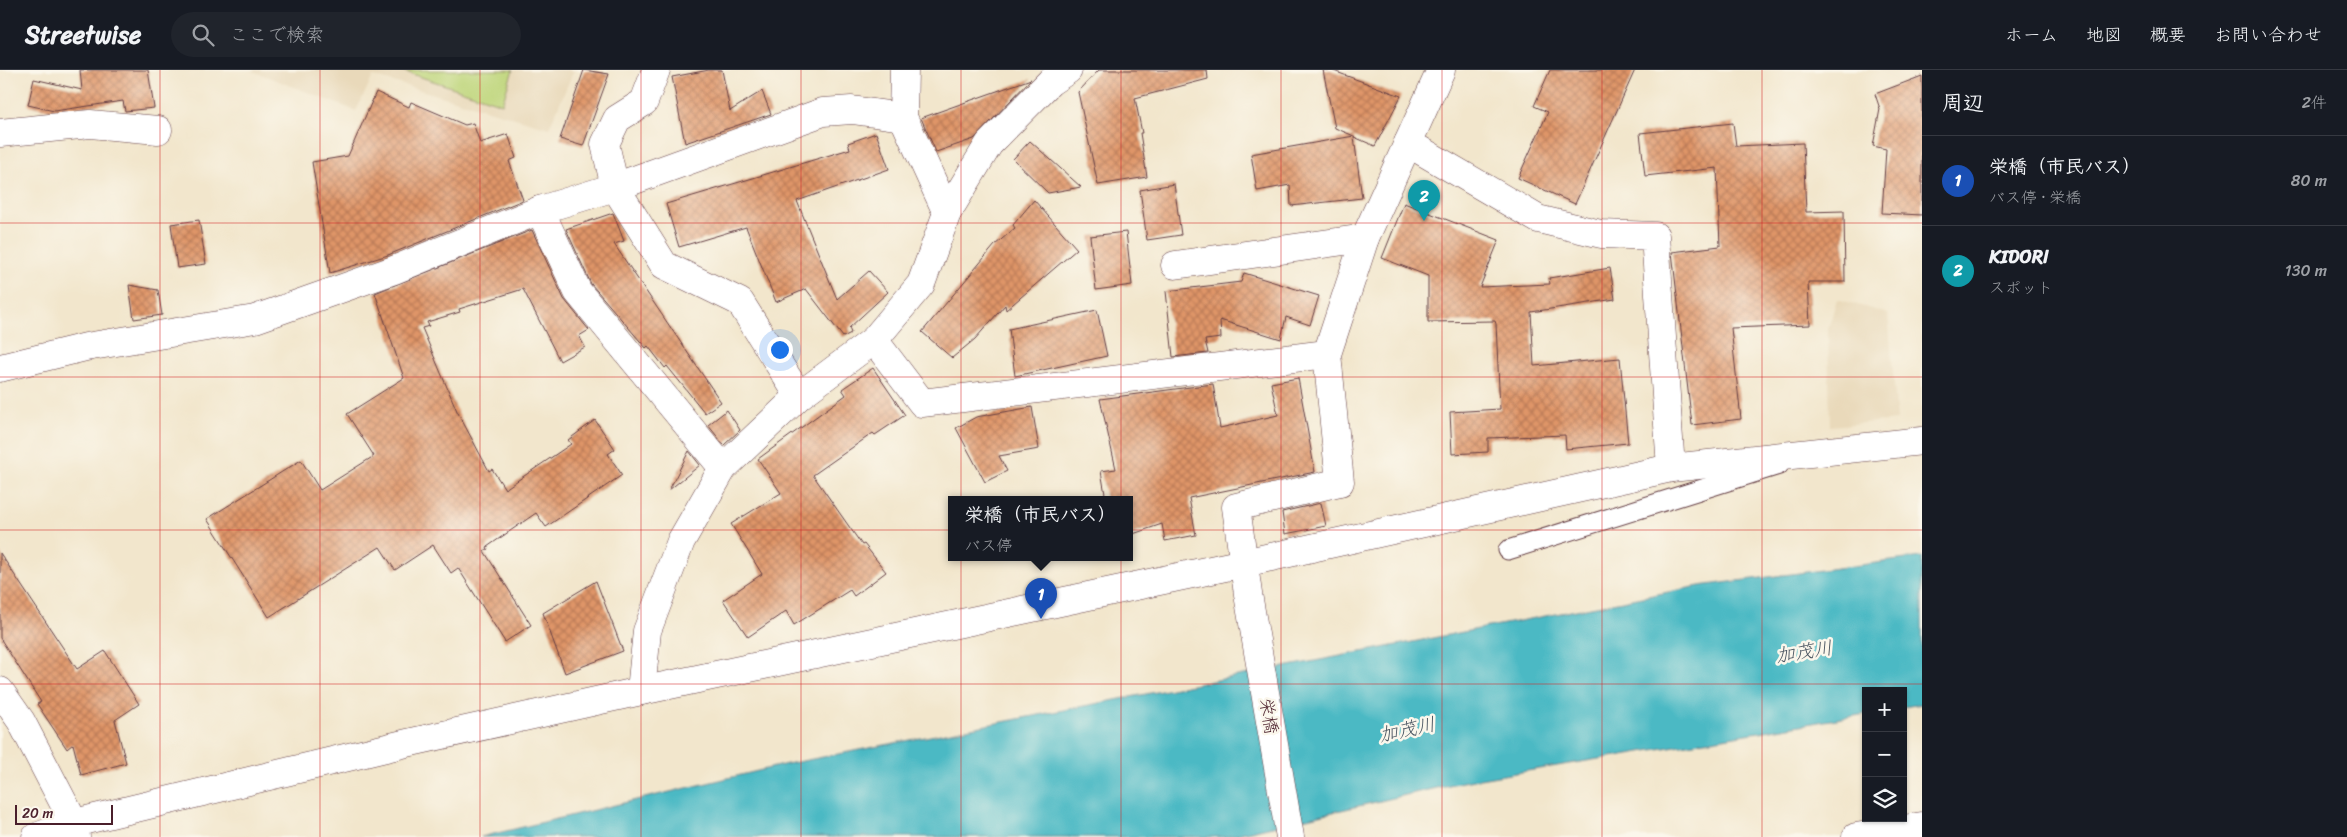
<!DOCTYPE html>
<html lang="ja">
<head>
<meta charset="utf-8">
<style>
  :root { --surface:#171b24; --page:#20242c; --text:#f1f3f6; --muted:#9ea1a6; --line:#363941; --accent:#b45309 }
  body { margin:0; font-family:Sriracha,"Klee One",sans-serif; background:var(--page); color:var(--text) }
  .controls { position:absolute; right:15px; bottom:15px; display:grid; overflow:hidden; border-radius:0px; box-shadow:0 1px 4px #0004 }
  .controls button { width:45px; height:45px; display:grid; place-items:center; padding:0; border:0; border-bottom:1px solid var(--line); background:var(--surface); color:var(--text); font:25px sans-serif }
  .scale { position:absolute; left:15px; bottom:12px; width:98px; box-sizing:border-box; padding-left:5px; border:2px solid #4a1f2b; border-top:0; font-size:14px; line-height:18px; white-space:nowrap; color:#4a1f2b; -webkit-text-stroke:4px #fbf7ec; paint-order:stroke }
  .you { position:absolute; left:779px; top:279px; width:18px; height:18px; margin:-12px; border:4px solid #fff; border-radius:50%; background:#1a73e8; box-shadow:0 0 0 8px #1a73e833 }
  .badge { display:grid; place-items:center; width:32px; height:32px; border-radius:50%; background:var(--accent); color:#fff; font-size:16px; font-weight:700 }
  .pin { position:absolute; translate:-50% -41px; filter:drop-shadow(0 1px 2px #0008) }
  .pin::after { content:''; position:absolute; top:26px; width:18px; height:15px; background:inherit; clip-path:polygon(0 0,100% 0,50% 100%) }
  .popup { position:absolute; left:948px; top:426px; width:185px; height:65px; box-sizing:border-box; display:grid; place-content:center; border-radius:0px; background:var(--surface); filter:drop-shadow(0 1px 4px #0005); font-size:16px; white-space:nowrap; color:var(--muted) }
  .popup b { font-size:19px; color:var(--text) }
  .popup::after { content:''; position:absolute; left:50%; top:100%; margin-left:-10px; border:10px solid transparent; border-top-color:var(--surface) }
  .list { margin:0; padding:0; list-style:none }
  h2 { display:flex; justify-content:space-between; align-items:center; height:65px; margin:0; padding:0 20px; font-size:21px }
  h2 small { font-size:16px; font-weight:400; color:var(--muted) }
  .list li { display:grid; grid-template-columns:32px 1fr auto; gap:15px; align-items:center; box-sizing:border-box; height:90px; padding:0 20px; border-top:1px solid var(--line) }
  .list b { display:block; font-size:19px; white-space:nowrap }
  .list p { margin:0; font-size:16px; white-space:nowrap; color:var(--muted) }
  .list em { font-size:16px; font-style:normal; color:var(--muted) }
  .icon { flex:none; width:28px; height:28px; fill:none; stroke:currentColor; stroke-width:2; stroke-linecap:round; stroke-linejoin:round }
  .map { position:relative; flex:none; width:1922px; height:767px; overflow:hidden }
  header { display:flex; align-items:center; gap:30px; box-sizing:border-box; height:70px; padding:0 25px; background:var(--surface); border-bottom:1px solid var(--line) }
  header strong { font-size:24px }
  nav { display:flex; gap:28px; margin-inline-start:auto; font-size:18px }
  .search { width:350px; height:45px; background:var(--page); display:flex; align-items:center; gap:12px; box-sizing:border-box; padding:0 18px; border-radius:28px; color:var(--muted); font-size:19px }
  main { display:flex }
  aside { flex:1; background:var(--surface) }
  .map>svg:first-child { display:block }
</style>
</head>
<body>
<header>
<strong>Streetwise</strong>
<div class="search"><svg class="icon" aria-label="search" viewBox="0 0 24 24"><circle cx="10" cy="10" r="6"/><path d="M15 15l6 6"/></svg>ここで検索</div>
<nav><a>ホーム</a><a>地図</a><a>概要</a><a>お問い合わせ</a></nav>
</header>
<main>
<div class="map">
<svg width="1922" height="767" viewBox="0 0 1922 767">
  <defs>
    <pattern id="building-cross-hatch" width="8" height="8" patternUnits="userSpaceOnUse" patternTransform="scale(1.25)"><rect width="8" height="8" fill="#df9568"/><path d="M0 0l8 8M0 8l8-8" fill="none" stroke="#b77956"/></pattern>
  </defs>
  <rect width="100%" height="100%" fill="#fbf7ec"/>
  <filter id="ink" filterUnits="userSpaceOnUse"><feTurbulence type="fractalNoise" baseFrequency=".02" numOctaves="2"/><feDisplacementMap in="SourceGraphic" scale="10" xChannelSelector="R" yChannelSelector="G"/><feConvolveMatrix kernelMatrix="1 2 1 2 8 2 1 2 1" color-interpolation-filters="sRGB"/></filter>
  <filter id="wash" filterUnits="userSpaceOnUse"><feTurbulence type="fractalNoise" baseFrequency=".0096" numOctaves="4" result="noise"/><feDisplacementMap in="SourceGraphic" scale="20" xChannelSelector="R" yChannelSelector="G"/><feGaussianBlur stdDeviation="1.12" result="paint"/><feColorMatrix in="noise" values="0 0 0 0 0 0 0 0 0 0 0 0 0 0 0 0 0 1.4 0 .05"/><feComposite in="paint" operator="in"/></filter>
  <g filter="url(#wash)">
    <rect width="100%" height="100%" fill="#f2e6cc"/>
    <!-- built -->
    <g fill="#e9d9ba">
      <path d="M 250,0 L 574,0 L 549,58 L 373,6 L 356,41 Z"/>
      <path d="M 1837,229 L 1888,244 L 1897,350 L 1830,356 L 1828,259 Z"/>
    </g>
    <!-- garden -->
    <path fill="#bfd67b" stroke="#847a53" d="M 400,0 L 513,0 L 502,34 Z"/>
    <!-- water -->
    <path fill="#4bb9c4" stroke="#4a6c78" d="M 1922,487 L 1922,634 L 1903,637 L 1903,621 L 1866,621 L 1866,644 L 1462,712 L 1225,767 L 481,767 L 787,694 L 1699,516 Z"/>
    <g id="blocks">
      <!-- building -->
      <g fill="url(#building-cross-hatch)">
        <path d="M 80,0 L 148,0 L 154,38 L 125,41 L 123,31 L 54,41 L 28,35 L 34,9 L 82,20 Z"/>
        <path d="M 584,0 L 609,4 L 583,76 L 560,69 Z"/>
        <path d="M 709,0 L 722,0 L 730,41 L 762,21 L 771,44 L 685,73 L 672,7 Z"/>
        <path d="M 1099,0 L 1207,0 L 1208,9 L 1135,28 L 1142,63 L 1140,63 L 1147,107 L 1098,115 L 1078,22 Z"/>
        <path d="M 1323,0 L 1331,0 L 1401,26 L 1375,76 L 1354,67 L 1362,128 L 1291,136 L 1290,115 L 1257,121 L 1251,84 L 1354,66 L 1335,58 Z"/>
        <path d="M 1550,0 L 1635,0 L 1575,134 L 1518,108 L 1548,42 L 1534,36 Z"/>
        <path d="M 1922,6 L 1922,145 L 1882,143 L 1886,79 L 1873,76 L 1880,39 L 1875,24 Z"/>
        <path d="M 1031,9 L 974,69 L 936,82 L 921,48 Z"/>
        <path d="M 376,22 L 409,37 L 411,32 L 465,55 L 473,53 L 480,73 L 508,64 L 516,88 L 509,91 L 523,130 L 388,185 L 330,203 L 312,92 L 348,86 Z"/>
        <path d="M 1733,53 L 1736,76 L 1803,73 L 1806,142 L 1844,141 L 1845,212 L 1808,212 L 1810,255 L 1731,258 L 1741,349 L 1692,355 L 1672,182 L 1720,176 L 1717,98 L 1645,106 L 1640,63 Z"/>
        <path d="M 876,63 L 889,99 L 797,131 L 837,229 L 869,201 L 888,222 L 849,258 L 851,263 L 843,267 L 806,219 L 776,232 L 746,157 L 679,177 L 666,134 L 850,79 L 848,73 Z"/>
        <path d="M 1030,71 L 1081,117 L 1048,123 L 1013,89 Z"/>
        <path d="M 1174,114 L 1181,165 L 1147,170 L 1140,120 Z"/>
        <path d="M 1034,130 L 1077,179 L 1006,240 L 1005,235 L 975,269 L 952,288 L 922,262 L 995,175 L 1015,158 L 1013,155 Z"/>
        <path d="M 1404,133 L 1499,170 L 1480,217 L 1550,214 L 1549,208 L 1610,198 L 1615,229 L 1531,242 L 1534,296 L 1620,288 L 1628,373 L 1566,379 L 1565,365 L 1488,368 L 1488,382 L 1452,384 L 1450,342 L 1500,339 L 1496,254 L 1495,251 L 1428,252 L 1428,206 L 1382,188 Z"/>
        <path d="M 613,143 L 624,171 L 614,174 L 721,332 L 705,343 L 667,296 L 665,298 L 648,276 L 646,278 L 591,214 L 566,159 Z"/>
        <path d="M 199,150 L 206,194 L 177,198 L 171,154 Z"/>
        <path d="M 532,160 L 564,229 L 589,260 L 579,266 L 585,277 L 560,291 L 523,219 L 459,239 L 460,242 L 427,252 L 429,256 L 422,258 L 457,341 L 489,401 L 492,399 L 505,419 L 571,374 L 568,370 L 595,350 L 615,379 L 608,384 L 622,405 L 546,457 L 536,443 L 487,477 L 488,479 L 484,481 L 531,555 L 505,572 L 458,498 L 451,503 L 433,475 L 395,500 L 380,477 L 269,547 L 207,449 L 301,390 L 320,420 L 374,386 L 347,344 L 404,308 L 375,223 Z"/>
        <path d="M 1126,162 L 1132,215 L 1096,220 L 1090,166 Z"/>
        <path d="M 1244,203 L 1319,226 L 1310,255 L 1286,247 L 1281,269 L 1220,250 L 1221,268 L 1205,270 L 1208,283 L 1173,287 L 1166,221 L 1241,212 Z"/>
        <path d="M 129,215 L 158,220 L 162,245 L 134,249 Z"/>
        <path d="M 1097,240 L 1107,286 L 1015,306 L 1009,259 Z"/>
        <path d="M 873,298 L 905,345 L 875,365 L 873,363 L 813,405 L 862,475 L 864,474 L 886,502 L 854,526 L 850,520 L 794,555 L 786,541 L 748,567 L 723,530 L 762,504 L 731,454 L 781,423 L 758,389 L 846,325 L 842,319 Z"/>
        <path d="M 1298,308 L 1315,402 L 1189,428 L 1196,465 L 1165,471 L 1162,454 L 1130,465 L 1130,430 L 1106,430 L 1101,401 L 1116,399 L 1100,329 L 1213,314 L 1220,358 L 1278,345 L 1271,313 Z"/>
        <path d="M 1032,337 L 1039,379 L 999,386 L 1007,401 L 985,412 L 956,358 L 976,347 Z"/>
        <path d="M 727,340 L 740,360 L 724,375 L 708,355 Z"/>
        <path d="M 689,381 L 700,395 L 669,420 Z"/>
        <path d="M 1321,433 L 1326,456 L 1285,464 L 1282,442 Z"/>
        <path d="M 0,483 L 77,599 L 105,581 L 139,634 L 115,650 L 126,693 L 81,705 L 73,674 L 67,679 L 37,634 L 41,632 L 0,568 Z"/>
        <path d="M 596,511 L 623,581 L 565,603 L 543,543 Z"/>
      </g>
    </g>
  </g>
  <g filter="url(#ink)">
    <use href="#blocks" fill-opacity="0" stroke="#633d43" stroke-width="1"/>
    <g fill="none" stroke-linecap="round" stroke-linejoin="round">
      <defs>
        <path id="service" d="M 1508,480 L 1779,395"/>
        <g id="minor">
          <path d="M 656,0 L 644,32 L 617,49 L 605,74 L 615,117 L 664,195 L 740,232 L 799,326"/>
          <path d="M 904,0 L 903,47 L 947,143"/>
          <path d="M 0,63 L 90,54 L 158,60"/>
          <path d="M 1408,73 L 1538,149 L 1601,164 L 1655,166 L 1671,398"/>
          <path d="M 540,140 L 578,222 L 723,398"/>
          <path d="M 1175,195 L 1365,168"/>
          <path d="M 874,270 L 922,333 L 1327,284"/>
          <path d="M 0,298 L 86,277 L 255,249 L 394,200 L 540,140 L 615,117 L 823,42 L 852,40 L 903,47"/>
          <path d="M 0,621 L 21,651 L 74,753 L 76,767"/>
          <path d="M 641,621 L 647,561 L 681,471 L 723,398 L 799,326 L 874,270 L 921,214 L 947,143 L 989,74 L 1050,12 L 1068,0"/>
          <path d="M 36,767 L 74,753 L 407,673 L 641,621 L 1244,493 L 1671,398 L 1922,371"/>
          <path d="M 1290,767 L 1248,524 L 1236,437 L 1340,412 L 1327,284 L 1365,168 L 1441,0"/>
          <path d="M 1856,767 L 1922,756"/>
        </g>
      </defs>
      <!-- service casing -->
      <use href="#service" stroke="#633d43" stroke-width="21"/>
      <!-- minor casing -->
      <use href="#minor" stroke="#633d43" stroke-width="29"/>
      <!-- service -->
      <use href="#service" stroke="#fff" stroke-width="19"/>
      <!-- minor -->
      <use href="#minor" stroke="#fff" stroke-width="28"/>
    </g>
  </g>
  <!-- grid -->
  <path fill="none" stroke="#d62828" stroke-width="1" stroke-opacity="0.55" d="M 160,0 L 160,767M 320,0 L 320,767M 480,0 L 480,767M 641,0 L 641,767M 801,0 L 801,767M 961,0 L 961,767M 1121,0 L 1121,767M 1281,0 L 1281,767M 1442,0 L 1442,767M 1602,0 L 1602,767M 1762,0 L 1762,767M 0,153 L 1922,153M 0,307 L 1922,307M 0,460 L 1922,460M 0,614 L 1922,614"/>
  <g text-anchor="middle" stroke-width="5" stroke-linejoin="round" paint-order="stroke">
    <!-- street labels -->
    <g font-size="18" fill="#4a1f2b" stroke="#fbf7ec">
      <text transform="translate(1269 646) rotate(80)" y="6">栄橋</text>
    </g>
    <!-- water labels -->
    <g font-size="19" font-style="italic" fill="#4a5561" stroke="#fbf7ec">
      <text transform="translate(1804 581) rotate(-9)" y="7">加茂川</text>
      <text transform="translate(1407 659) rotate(-12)" y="7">加茂川</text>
    </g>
  </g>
</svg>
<div class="controls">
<button>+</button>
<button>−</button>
<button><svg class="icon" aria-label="layers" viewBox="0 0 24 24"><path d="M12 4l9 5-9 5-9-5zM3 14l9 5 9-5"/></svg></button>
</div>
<div class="scale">20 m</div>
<div class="you"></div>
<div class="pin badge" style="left:1041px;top:549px;background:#1a4fb4">1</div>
<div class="popup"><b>栄橋（市民バス）</b>バス停</div>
<div class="pin badge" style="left:1424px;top:151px;background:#0f9aa8">2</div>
</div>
<aside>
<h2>周辺<small>2件</small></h2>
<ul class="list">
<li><span class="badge" style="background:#1a4fb4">1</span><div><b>栄橋（市民バス）</b><p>バス停 · 栄橋</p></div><em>80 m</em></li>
<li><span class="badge" style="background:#0f9aa8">2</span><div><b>KIDORI</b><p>スポット</p></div><em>130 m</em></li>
</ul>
</aside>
</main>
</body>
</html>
